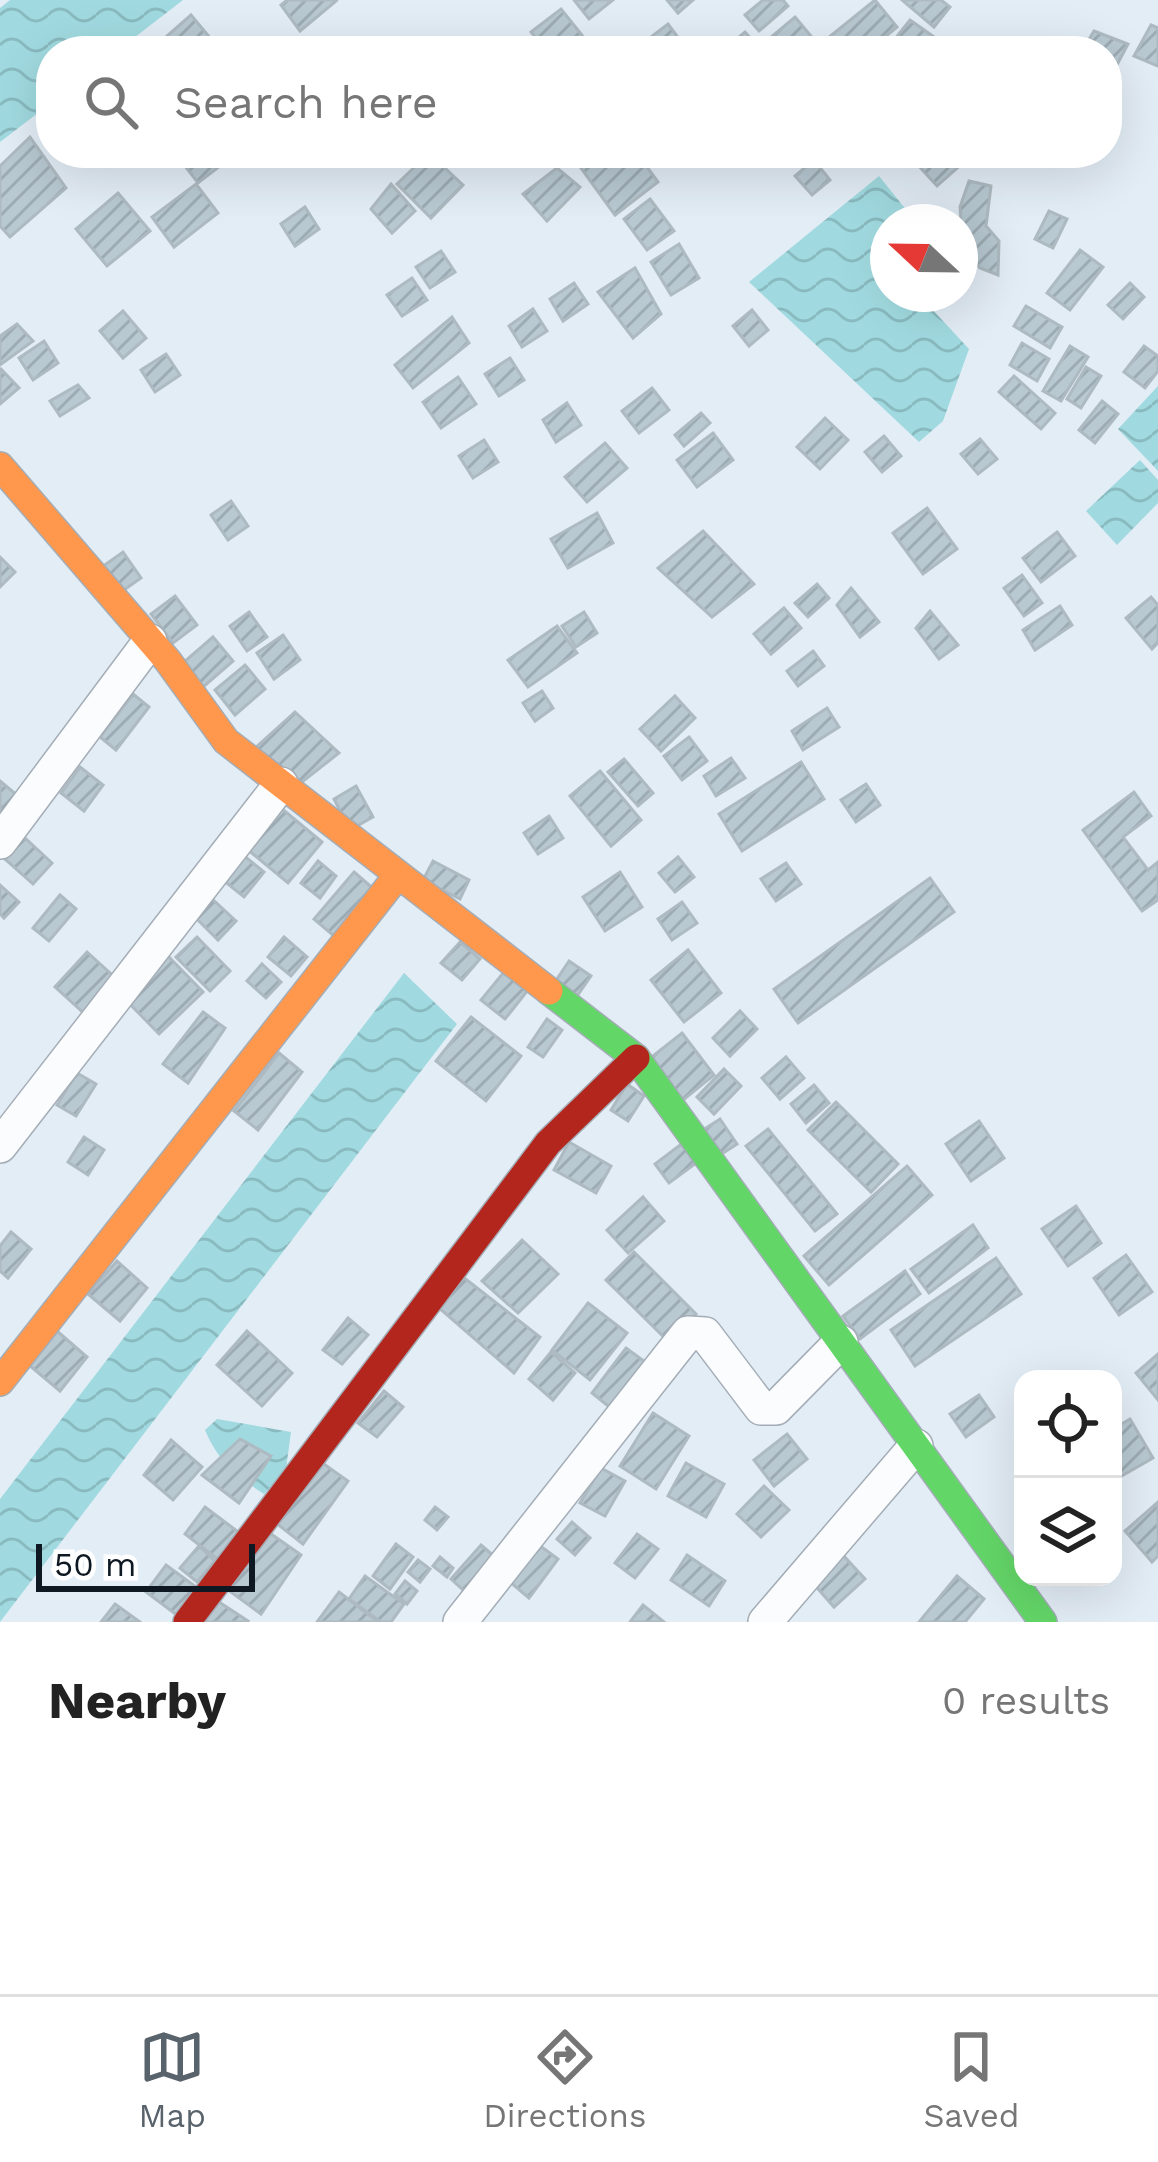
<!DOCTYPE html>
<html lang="en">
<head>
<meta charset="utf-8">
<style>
  :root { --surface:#fff; --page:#f6f6f6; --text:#222; --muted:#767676; --line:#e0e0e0; --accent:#59636c }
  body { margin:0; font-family:"Work Sans",sans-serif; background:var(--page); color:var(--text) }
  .controls { position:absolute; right:36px; bottom:36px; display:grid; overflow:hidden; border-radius:24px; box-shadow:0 12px 48px #0002 }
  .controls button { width:108px; height:108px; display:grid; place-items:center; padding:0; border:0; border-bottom:3px solid var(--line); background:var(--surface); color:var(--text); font:60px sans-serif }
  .compass { position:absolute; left:870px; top:204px; width:108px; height:108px; border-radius:50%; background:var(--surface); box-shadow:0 12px 48px #0002; rotate:292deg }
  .scale { position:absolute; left:36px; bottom:30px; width:219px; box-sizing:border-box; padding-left:12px; border:6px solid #0e1822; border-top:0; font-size:33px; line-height:42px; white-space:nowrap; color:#0e1822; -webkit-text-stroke:9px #fff; paint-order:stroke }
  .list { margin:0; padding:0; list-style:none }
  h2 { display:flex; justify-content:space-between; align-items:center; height:156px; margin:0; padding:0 48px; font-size:51px }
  h2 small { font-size:39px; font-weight:400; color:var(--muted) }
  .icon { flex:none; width:66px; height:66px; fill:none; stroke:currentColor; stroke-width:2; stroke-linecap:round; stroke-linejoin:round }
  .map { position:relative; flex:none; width:1158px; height:1622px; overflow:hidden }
  .search { position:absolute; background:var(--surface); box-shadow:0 12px 48px #0002; left:36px; right:36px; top:36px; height:132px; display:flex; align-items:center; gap:30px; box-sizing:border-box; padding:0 42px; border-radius:48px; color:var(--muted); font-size:45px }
  .sheet { height:372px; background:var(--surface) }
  nav { display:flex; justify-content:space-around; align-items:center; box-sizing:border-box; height:168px; border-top:3px solid var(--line); background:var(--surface); font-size:33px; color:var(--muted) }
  nav a { display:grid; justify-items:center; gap:6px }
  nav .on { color:var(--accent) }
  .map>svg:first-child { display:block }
</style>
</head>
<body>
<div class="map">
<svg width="1158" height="1622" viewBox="0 0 1158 1622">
  <defs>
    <pattern id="water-waves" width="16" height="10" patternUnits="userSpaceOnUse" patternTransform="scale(3)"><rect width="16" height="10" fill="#a0dae0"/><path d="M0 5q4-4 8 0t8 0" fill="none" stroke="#89bac0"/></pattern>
    <pattern id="building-hatch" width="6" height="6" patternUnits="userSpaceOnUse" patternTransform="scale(3)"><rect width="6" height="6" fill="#b8c9d2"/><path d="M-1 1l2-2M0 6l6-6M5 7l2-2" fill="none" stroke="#9dacb4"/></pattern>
  </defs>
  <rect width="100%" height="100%" fill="#e3edf6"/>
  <!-- water -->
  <g fill="url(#water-waves)">
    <path d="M 10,0 L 183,0 L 117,51 L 51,51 L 51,103 L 0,142 L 0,8 Z"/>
    <path d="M 879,176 L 916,222 L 888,222 L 888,294 L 918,294 L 969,349 L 943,421 L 919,442 L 749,282 Z"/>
    <path d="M 1158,386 L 1158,471 L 1118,429 Z"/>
    <path d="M 1140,460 L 1158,480 L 1158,503 L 1117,545 L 1086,511 Z"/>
    <path d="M 404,973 L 457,1024 L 0,1622 L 0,1499 Z"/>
    <path d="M 217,1419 L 291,1432 L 286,1469 L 264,1494 C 236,1476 218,1461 205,1430 Z"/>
  </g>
  <!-- building -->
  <g fill="url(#building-hatch)" stroke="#aebac1" stroke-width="3">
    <path d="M 287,0 L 334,0 L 336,1 L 300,31 L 281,5 Z"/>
    <path d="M 574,0 L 613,0 L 589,19 Z"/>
    <path d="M 667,0 L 693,0 L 678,13 Z"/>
    <path d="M 763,0 L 783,0 L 788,6 L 759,31 L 745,15 Z"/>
    <path d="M 875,0 L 897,27 L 868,51 L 839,51 L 828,38 Z"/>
    <path d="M 902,0 L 941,0 L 950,7 L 934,27 Z"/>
    <path d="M 561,9 L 589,44 L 579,51 L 546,51 L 531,32 Z"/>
    <path d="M 191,15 L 221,51 L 150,51 Z"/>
    <path d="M 795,17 L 820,47 L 816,51 L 770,51 L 764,43 Z"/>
    <path d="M 910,20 L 954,51 L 901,51 L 891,44 Z"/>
    <path d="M 668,24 L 688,51 L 649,51 L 643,43 Z"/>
    <path d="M 1151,25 L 1158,28 L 1158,66 L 1134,56 Z"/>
    <path d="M 1094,31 L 1128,44 L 1111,76 L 1107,74 L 1107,51 L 1082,51 Z"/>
    <path d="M 745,32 L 759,48 L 722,51 Z"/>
    <path d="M 30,137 L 66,188 L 10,237 L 0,226 L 0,166 Z"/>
    <path d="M 175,153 L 224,153 L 229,159 L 198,183 Z"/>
    <path d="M 429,153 L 463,185 L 431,218 L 397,184 Z"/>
    <path d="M 578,153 L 637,153 L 658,182 L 615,215 L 573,157 Z"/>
    <path d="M 929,153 L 958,153 L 965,161 L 937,186 L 917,164 Z"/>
    <path d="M 814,160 L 830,180 L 812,195 L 795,176 Z"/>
    <path d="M 557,168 L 580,187 L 547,221 L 523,194 Z"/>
    <path d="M 969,181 L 991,186 L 986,226 L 999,241 L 998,275 L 980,268 L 963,250 L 960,207 Z"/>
    <path d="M 196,184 L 218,213 L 174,247 L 152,217 Z"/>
    <path d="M 391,184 L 415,211 L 392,233 L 371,209 Z"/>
    <path d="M 118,193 L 150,231 L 107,266 L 76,229 Z"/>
    <path d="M 650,199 L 674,231 L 647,250 L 624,219 Z"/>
    <path d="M 305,207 L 319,229 L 295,246 L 281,224 Z"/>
    <path d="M 1049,211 L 1067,219 L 1053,248 L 1035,239 Z"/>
    <path d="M 679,244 L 699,278 L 671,295 L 651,262 Z"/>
    <path d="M 1080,250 L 1103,267 L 1070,310 L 1047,293 Z"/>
    <path d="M 441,251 L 455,272 L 430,288 L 416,267 Z"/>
    <path d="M 635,268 L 661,314 L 633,338 L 598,292 Z"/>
    <path d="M 412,278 L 427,300 L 402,316 L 387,295 Z"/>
    <path d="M 574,283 L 588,304 L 563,321 L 550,299 Z"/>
    <path d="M 1130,283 L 1144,297 L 1123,319 L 1108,305 Z"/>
    <path d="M 1026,306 L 1062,327 L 1050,348 L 1014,326 Z"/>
    <path d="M 533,309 L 547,331 L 522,347 L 509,326 Z"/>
    <path d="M 752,310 L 768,330 L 749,346 L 733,326 Z"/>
    <path d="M 123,311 L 146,338 L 123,358 L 100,331 Z"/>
    <path d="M 452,317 L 469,343 L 413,388 L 395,365 Z"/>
    <path d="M 17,324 L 33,341 L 0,365 L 0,336 Z"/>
    <path d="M 44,341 L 58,363 L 33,380 L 19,358 Z"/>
    <path d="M 1022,343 L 1049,359 L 1037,381 L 1010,365 Z"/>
    <path d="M 1070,346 L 1088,357 L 1061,401 L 1043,391 Z"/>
    <path d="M 1144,346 L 1158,356 L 1158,371 L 1145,388 L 1124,372 Z"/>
    <path d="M 166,354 L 180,375 L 155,392 L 141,370 Z"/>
    <path d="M 510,358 L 524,380 L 499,396 L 485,374 Z"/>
    <path d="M 1086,367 L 1101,376 L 1081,408 L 1067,399 Z"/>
    <path d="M 1,369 L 19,388 L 0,404 L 0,370 Z"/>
    <path d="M 1014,376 L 1055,413 L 1041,429 L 999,392 Z"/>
    <path d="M 458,377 L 476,404 L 441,428 L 423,402 Z"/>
    <path d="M 78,385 L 89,398 L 60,416 L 50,401 Z"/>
    <path d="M 652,388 L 669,410 L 639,433 L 622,411 Z"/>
    <path d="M 1102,401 L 1118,414 L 1095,443 L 1079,430 Z"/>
    <path d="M 567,403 L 581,425 L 556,442 L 543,420 Z"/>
    <path d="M 701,413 L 710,423 L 684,446 L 675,435 Z"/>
    <path d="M 825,418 L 848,440 L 820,469 L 797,447 Z"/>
    <path d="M 713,433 L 733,460 L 697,487 L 677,460 Z"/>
    <path d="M 884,436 L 901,456 L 882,472 L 865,452 Z"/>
    <path d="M 980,439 L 997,459 L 978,474 L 961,454 Z"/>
    <path d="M 484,440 L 498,462 L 473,478 L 459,456 Z"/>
    <path d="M 605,443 L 627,468 L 587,502 L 565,477 Z"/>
    <path d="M 231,501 L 248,526 L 228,540 L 211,515 Z"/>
    <path d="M 927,508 L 957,549 L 923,574 L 893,533 Z"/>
    <path d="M 597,513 L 613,543 L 568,568 L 551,539 Z"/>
    <path d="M 703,531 L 754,584 L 712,617 L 658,568 Z"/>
    <path d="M 1057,532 L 1075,556 L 1041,582 L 1023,558 Z"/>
    <path d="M 123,552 L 141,578 L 117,595 L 99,569 Z"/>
    <path d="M 0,557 L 15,572 L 0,587 Z"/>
    <path d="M 1022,575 L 1042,603 L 1024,616 L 1004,588 Z"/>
    <path d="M 817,584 L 829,598 L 808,617 L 795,603 Z"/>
    <path d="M 851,588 L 879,622 L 860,637 L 837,605 Z"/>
    <path d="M 175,596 L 197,625 L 173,643 L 151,614 Z"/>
    <path d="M 1151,597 L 1158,605 L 1158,643 L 1152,649 L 1126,618 Z"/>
    <path d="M 1060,606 L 1072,625 L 1035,650 L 1023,630 Z"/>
    <path d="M 784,608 L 801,628 L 771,654 L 754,634 Z"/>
    <path d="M 930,611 L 958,645 L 939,659 L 916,628 Z"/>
    <path d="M 249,612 L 267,637 L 247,651 L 230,626 Z"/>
    <path d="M 584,612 L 597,633 L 576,647 L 562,626 Z"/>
    <path d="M 557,626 L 577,653 L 528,687 L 508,660 Z"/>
    <path d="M 283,635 L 300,660 L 274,679 L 257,653 Z"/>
    <path d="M 213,637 L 233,661 L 203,687 L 183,663 Z"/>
    <path d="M 813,651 L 824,666 L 798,686 L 787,671 Z"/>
    <path d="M 245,665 L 265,689 L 235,715 L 215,690 Z"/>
    <path d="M 542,691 L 553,708 L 535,721 L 523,703 Z"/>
    <path d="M 133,694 L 149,707 L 116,750 L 100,737 Z"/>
    <path d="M 675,696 L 695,718 L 661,751 L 640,729 Z"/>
    <path d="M 827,708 L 839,727 L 803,750 L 792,731 Z"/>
    <path d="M 295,712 L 339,753 L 298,785 L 253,750 Z"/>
    <path d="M 689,737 L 707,761 L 682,780 L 664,756 Z"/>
    <path d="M 731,758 L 745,778 L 716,796 L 704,776 Z"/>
    <path d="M 624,759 L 653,793 L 638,806 L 608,772 Z"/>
    <path d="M 801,762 L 824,799 L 742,851 L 719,814 Z"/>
    <path d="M 80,767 L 103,785 L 84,811 L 61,793 Z"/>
    <path d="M 600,771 L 641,820 L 611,846 L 570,796 Z"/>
    <path d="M 0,781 L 24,801 L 0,821 Z"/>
    <path d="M 866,784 L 880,805 L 856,822 L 841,800 Z"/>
    <path d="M 356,786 L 373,817 L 350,830 L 334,799 Z"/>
    <path d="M 1134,792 L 1151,816 L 1123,837 L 1148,870 L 1158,862 L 1158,900 L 1142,911 L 1083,830 Z"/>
    <path d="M 281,808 L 322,842 L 288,883 L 247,849 Z"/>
    <path d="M 549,816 L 563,838 L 538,854 L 524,833 Z"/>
    <path d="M 24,837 L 52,863 L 33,884 L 5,859 Z"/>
    <path d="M 243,855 L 264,872 L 244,897 L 223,880 Z"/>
    <path d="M 678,857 L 694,877 L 675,892 L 659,873 Z"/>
    <path d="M 318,861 L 336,876 L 320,898 L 301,883 Z"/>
    <path d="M 433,861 L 469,880 L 460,899 L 423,880 Z"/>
    <path d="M 786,863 L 801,884 L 776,901 L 761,879 Z"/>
    <path d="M 354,872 L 376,891 L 335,937 L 314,919 Z"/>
    <path d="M 620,872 L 642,907 L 605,931 L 583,897 Z"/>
    <path d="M 930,878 L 954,912 L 798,1023 L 774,989 Z"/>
    <path d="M 0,885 L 19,902 L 4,918 L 0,914 Z"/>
    <path d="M 60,895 L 76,909 L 49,941 L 33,928 Z"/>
    <path d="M 209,896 L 236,921 L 218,940 L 192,914 Z"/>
    <path d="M 682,902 L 697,923 L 672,940 L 658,919 Z"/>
    <path d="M 197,937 L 230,971 L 210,991 L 176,957 Z"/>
    <path d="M 284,937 L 307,957 L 291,976 L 268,957 Z"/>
    <path d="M 460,942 L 480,959 L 462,980 L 441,963 Z"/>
    <path d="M 688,950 L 721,993 L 684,1022 L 651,980 Z"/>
    <path d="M 87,952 L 119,981 L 87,1016 L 55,987 Z"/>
    <path d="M 168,956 L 203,992 L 159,1034 L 125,999 Z"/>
    <path d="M 569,961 L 591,976 L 575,999 L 553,985 Z"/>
    <path d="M 262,964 L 281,982 L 266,998 L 247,981 Z"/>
    <path d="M 504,972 L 528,990 L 505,1019 L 481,1000 Z"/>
    <path d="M 740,1011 L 757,1029 L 730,1056 L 713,1038 Z"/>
    <path d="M 203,1012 L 225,1028 L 188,1083 L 163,1064 Z"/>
    <path d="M 471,1017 L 521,1056 L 486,1101 L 436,1061 Z"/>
    <path d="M 547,1019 L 562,1030 L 543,1057 L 528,1047 Z"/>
    <path d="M 682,1033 L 714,1075 L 677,1105 L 644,1063 Z"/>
    <path d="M 279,1053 L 302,1072 L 258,1130 L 234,1111 Z"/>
    <path d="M 786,1057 L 804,1078 L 780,1099 L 762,1078 Z"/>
    <path d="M 724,1069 L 741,1086 L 714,1114 L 697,1097 Z"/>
    <path d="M 77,1073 L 96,1084 L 76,1116 L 57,1105 Z"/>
    <path d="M 627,1084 L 644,1096 L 628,1121 L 611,1110 Z"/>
    <path d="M 814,1085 L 829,1103 L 806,1123 L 791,1104 Z"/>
    <path d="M 836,1102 L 898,1164 L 871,1192 L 808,1130 Z"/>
    <path d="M 720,1119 L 737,1144 L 720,1155 L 703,1130 Z"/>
    <path d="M 979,1121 L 1004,1158 L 971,1181 L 946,1144 Z"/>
    <path d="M 768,1129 L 837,1214 L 815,1231 L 746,1146 Z"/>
    <path d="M 84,1137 L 104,1150 L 88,1175 L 68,1162 Z"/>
    <path d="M 569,1142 L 611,1166 L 596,1193 L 554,1170 Z"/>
    <path d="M 684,1142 L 699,1161 L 669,1183 L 655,1164 Z"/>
    <path d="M 907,1166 L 932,1195 L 829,1285 L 804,1256 Z"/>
    <path d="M 643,1197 L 664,1221 L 628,1253 L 607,1230 Z"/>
    <path d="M 1076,1206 L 1101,1243 L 1068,1266 L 1042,1229 Z"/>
    <path d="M 973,1225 L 988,1248 L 929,1293 L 911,1269 Z"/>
    <path d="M 11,1232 L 31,1249 L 8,1278 L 0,1271 L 0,1246 Z"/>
    <path d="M 522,1240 L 558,1274 L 518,1313 L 482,1281 Z"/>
    <path d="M 634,1252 L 696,1314 L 669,1342 L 606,1280 Z"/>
    <path d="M 1126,1255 L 1152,1292 L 1119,1315 L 1094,1278 Z"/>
    <path d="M 996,1258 L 1021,1294 L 915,1366 L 891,1330 Z"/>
    <path d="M 117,1261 L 147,1288 L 120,1321 L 88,1294 Z"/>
    <path d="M 905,1271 L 920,1294 L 860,1339 L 843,1316 Z"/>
    <path d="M 463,1277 L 540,1337 L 514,1373 L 438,1307 Z"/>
    <path d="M 588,1303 L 627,1333 L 590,1380 L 552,1350 Z"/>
    <path d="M 348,1318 L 368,1335 L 342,1364 L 323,1350 Z"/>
    <path d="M 57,1331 L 87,1357 L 60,1391 L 29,1365 Z"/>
    <path d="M 247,1331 L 292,1373 L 262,1406 L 217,1365 Z"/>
    <path d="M 626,1348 L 652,1367 L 617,1413 L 592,1393 Z"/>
    <path d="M 551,1352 L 575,1373 L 553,1400 L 529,1379 Z"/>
    <path d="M 1158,1354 L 1158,1400 L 1136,1373 Z"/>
    <path d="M 384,1391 L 403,1407 L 377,1437 L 358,1423 Z"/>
    <path d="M 979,1395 L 994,1417 L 966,1437 L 950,1414 Z"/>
    <path d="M 653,1413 L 689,1436 L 656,1489 L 620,1466 Z"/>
    <path d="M 1130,1419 L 1153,1458 L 1113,1481 L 1113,1429 Z"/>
    <path d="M 787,1434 L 807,1459 L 774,1486 L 754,1460 Z"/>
    <path d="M 240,1439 L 271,1456 L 239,1503 L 202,1475 Z"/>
    <path d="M 171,1440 L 202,1467 L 173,1500 L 144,1475 Z"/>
    <path d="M 321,1462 L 348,1481 L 303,1544 L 276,1523 Z"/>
    <path d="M 686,1463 L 724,1484 L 706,1517 L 668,1496 Z"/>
    <path d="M 601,1468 L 625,1481 L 605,1516 L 580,1503 Z"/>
    <path d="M 764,1486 L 789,1510 L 761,1537 L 737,1514 Z"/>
    <path d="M 1158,1502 L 1158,1556 L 1152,1562 L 1125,1531 Z"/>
    <path d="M 205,1507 L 241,1534 L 220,1561 L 185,1534 Z"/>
    <path d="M 435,1507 L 448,1517 L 437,1530 L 425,1520 Z"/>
    <path d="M 572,1522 L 590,1538 L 575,1555 L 557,1539 Z"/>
    <path d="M 264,1529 L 301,1555 L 261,1614 L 224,1587 Z"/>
    <path d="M 637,1534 L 658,1549 L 635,1578 L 615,1563 Z"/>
    <path d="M 396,1544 L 413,1557 L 390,1589 L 373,1576 Z"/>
    <path d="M 481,1545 L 503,1564 L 473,1599 L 451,1579 Z"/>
    <path d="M 539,1545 L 558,1559 L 529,1598 L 510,1582 Z"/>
    <path d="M 199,1546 L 215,1561 L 197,1582 L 180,1568 Z"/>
    <path d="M 842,1554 L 865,1579 L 834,1607 L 812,1582 Z"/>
    <path d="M 687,1555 L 725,1581 L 709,1606 L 671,1580 Z"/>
    <path d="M 440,1557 L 453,1568 L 447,1577 L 433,1566 Z"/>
    <path d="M 418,1560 L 430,1569 L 420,1582 L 408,1572 Z"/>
    <path d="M 166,1565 L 203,1592 L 182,1619 L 146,1592 Z"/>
    <path d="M 365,1576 L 404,1604 L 391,1622 L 381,1622 L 349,1599 Z"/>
    <path d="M 957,1576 L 984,1599 L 965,1622 L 919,1622 Z"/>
    <path d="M 405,1581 L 417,1591 L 407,1604 L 395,1594 Z"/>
    <path d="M 339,1592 L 378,1622 L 317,1622 Z"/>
    <path d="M 216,1600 L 248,1621 L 247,1622 L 201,1622 Z"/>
    <path d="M 115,1604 L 140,1622 L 101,1622 Z"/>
    <path d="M 643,1605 L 664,1622 L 630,1622 Z"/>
  </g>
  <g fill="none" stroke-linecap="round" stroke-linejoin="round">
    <defs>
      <g id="street">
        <path d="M 0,842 L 150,641"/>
        <path d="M 0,1146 L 281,784"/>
        <path d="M 460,1622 L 688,1333 L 705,1334 L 761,1408 L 776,1408 L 841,1342"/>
        <path d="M 765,1622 L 916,1446"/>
      </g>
      <path id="fast" d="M 549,991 L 636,1058 L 1043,1622"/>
      <g id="slow">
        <path d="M 0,466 L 168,661 L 226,741 L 549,991"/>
        <path d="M 0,1382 L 398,875"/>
      </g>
      <path id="jam" d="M 187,1622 L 548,1143 L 636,1058"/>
    </defs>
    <!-- street casing -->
    <use href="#street" stroke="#a4adb6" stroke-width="36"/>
    <!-- fast casing -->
    <use href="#fast" stroke="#a4adb6" stroke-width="30"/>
    <!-- slow casing -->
    <use href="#slow" stroke="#a4adb6" stroke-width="30"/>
    <!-- jam casing -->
    <use href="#jam" stroke="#a4adb6" stroke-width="30"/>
    <!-- street -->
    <use href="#street" stroke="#fbfcfe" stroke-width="33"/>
    <!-- fast -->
    <use href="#fast" stroke="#63d668" stroke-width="27"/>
    <!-- slow -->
    <use href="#slow" stroke="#ff974d" stroke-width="27"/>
    <!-- jam -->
    <use href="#jam" stroke="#b3261e" stroke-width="27"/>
  </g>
</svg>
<div class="controls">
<button><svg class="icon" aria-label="locate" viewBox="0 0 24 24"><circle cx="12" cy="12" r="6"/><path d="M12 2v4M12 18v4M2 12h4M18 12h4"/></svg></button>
<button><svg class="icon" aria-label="layers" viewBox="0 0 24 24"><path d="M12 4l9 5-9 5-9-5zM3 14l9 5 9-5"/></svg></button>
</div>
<svg class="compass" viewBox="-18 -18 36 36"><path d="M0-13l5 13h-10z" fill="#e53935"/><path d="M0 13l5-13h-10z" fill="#767676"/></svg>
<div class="scale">50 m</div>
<div class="search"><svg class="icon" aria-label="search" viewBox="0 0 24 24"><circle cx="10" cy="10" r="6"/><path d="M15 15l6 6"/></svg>Search here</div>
</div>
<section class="sheet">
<h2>Nearby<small>0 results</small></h2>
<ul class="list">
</ul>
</section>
<nav>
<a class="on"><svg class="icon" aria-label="map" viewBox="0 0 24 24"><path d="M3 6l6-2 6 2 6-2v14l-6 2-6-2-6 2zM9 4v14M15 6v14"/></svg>Map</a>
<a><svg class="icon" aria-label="directions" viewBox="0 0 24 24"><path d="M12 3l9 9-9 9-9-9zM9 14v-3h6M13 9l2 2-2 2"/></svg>Directions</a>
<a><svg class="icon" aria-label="saved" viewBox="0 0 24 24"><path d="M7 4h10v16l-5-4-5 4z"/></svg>Saved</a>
</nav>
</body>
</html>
